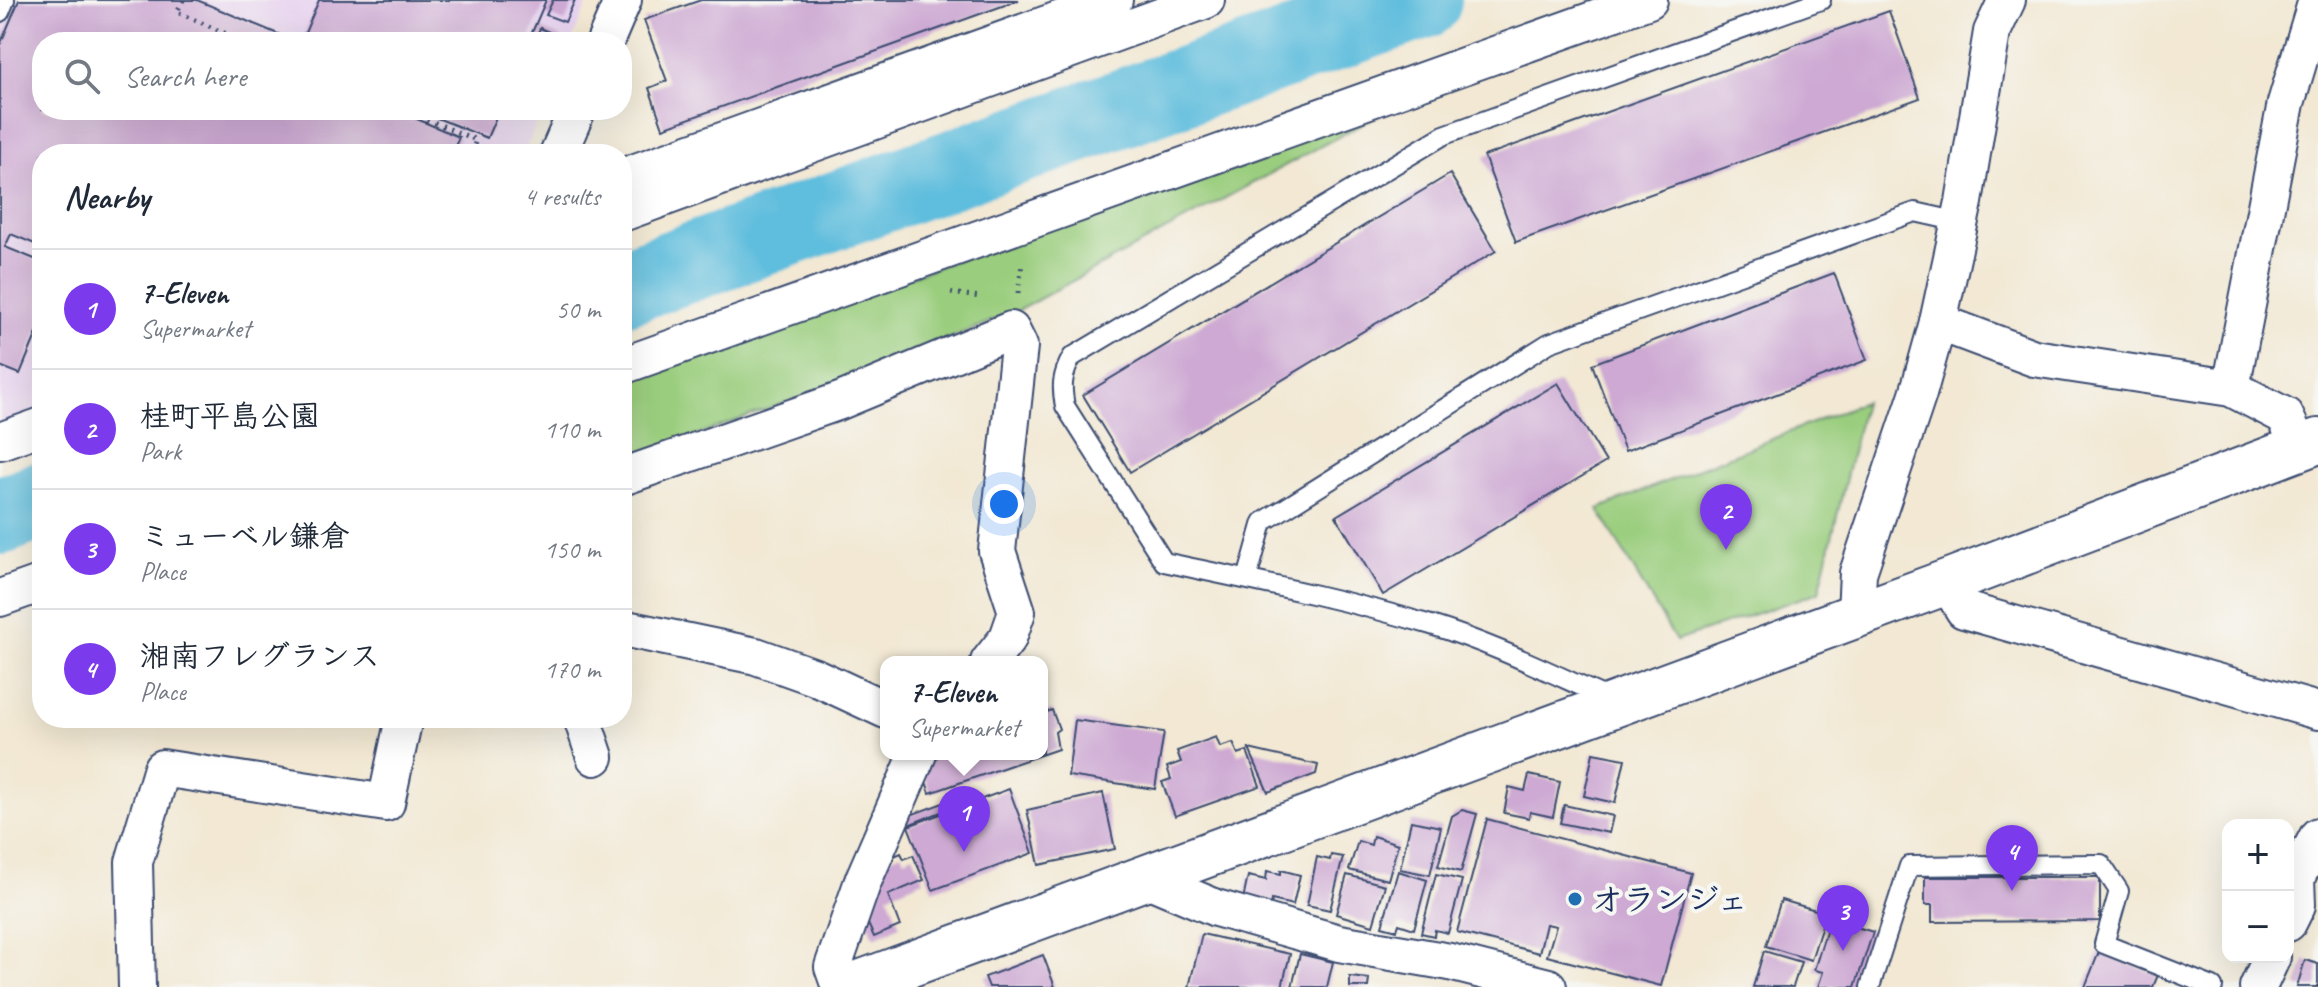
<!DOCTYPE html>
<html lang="en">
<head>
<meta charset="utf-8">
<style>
  :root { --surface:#fff; --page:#f2f2f3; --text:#1f2937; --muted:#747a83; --line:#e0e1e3; --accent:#7c3aed }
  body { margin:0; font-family:Caveat,"Klee One",sans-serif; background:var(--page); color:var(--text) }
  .controls { position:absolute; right:24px; bottom:24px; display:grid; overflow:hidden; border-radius:16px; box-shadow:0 8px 32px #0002 }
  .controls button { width:72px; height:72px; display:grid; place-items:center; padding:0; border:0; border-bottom:2px solid var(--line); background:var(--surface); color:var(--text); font:40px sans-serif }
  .you { position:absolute; left:1004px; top:504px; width:28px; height:28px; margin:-20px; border:6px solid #fff; border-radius:50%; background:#1a73e8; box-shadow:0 0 0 12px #1a73e833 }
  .badge { display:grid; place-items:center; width:52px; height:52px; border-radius:50%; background:var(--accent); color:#fff; font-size:26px; font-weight:700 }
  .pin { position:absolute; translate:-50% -66px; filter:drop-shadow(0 2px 4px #0008) }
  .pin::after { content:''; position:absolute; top:42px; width:28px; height:24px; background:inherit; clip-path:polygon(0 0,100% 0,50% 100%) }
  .popup { position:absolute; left:880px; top:656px; width:168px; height:104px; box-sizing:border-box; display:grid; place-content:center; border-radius:16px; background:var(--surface); filter:drop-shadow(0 2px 6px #0005); font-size:26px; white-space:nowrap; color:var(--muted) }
  .popup b { font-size:30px; color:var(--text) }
  .popup::after { content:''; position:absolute; left:50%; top:100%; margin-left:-16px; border:16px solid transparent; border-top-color:var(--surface) }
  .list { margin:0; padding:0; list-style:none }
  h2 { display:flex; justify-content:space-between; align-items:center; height:104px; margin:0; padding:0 32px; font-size:34px }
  h2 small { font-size:26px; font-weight:400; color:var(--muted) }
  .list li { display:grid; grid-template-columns:52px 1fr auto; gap:24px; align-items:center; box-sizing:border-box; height:120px; padding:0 32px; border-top:2px solid var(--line) }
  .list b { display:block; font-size:30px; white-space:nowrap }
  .list p { margin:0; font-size:26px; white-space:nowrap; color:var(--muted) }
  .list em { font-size:26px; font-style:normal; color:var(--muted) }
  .icon { flex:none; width:44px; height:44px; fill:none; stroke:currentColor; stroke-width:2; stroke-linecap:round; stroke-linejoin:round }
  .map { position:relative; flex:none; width:2318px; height:987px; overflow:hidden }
  .search { position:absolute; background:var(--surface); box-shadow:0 8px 32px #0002; left:32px; top:32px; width:600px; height:88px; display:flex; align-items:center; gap:20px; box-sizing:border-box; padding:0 28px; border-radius:32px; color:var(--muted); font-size:30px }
  .panel { position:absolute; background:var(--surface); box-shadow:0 8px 32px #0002; left:32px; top:144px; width:600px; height:584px; border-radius:32px }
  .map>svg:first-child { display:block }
</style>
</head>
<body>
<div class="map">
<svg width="2318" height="987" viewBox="0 0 2318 987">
  <rect width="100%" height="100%" fill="#f6f6f2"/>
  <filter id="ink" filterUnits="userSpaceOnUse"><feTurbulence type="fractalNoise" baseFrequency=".0125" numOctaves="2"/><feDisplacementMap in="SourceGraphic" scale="16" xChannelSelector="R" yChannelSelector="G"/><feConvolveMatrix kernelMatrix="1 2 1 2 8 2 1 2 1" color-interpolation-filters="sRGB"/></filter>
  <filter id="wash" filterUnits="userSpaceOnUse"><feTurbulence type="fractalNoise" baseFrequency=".006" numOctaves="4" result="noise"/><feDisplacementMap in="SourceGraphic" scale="32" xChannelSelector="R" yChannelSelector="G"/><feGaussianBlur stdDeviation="1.8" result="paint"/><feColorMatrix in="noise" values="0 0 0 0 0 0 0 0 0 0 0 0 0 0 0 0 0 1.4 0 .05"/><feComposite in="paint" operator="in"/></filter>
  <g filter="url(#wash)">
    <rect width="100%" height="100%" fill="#f2e8d3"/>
    <!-- built -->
    <path fill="#e7d2ef" d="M 0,0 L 589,0 L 571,42 L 42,42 L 42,110 L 542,110 L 524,154 L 42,154 L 42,415 L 0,430 Z"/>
    <!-- green -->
    <g fill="#9acd7d" stroke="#5a7e6e" stroke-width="2">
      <path d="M 1404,101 L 1019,310 L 836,384 L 632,459 L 622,423 L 622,379 Z"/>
      <path d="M 1864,402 L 1819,592 L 1676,641 L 1598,509 Z"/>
    </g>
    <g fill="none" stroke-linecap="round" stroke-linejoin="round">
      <!-- river -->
      <g stroke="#5ebddd" stroke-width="78">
        <path d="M 622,287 L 1423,0"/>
        <path d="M 0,516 L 42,500"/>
      </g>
    </g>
    <g id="blocks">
      <!-- building -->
      <g fill="#cda9d3">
        <path d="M 19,0 L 197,0 L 297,42 L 42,42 L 42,110 L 396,110 L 459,137 L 452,154 L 151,154 L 141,150 L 131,154 L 42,154 L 42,247 L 11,234 L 5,247 L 42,262 L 42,321 L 20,374 L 0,366 L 0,45 Z"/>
        <path d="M 319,0 L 546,0 L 528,42 L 301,42 Z"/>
        <path d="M 553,0 L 575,0 L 565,22 L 546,15 Z"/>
        <path d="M 701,0 L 1019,0 L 663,128 L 649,88 L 667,81 L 644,20 Z"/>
        <path d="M 1889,11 L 1920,98 L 1516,242 L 1484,156 Z"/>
        <path d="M 540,28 L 562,38 L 560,42 L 534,42 Z"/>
        <path d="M 417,110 L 499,110 L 487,138 Z"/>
        <path d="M 1450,174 L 1496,251 L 1130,472 L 1083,395 Z"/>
        <path d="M 1834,273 L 1867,360 L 1625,451 L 1592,364 Z"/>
        <path d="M 1558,383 L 1606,462 L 1383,595 L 1336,516 Z"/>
        <path d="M 1052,710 L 1059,729 L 1055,732 L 1058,749 L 930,793 L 920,765 L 924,754 L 1042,754 L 1042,714 Z"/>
        <path d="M 1075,720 L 1164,732 L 1155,789 L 1068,776 Z"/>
        <path d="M 1216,737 L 1220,747 L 1233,743 L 1238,754 L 1247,751 L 1260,786 L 1175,816 L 1162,782 L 1171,779 L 1167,767 L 1181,762 L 1177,751 Z"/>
        <path d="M 1249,749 L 1318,765 L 1316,774 L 1268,792 Z"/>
        <path d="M 1593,753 L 1625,759 L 1615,803 L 1584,796 Z"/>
        <path d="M 1529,775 L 1560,782 L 1553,817 L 1530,812 L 1529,818 L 1504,813 L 1509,787 L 1525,791 Z"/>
        <path d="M 1009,789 L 1033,853 L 933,890 L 908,826 Z"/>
        <path d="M 1103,793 L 1115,849 L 1039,865 L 1027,810 Z"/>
        <path d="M 943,803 L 946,810 L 908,825 L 905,817 Z"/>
        <path d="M 1564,805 L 1613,816 L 1609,833 L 1560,823 Z"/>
        <path d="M 1462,810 L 1477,814 L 1461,872 L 1438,866 L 1452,816 Z"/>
        <path d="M 1487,819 L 1691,873 L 1661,986 L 1547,956 L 1556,926 L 1546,924 L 1539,953 L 1457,932 Z"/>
        <path d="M 1411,821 L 1441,827 L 1430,875 L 1400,869 Z"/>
        <path d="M 1373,836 L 1398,844 L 1388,880 L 1349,870 L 1358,841 L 1371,845 Z"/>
        <path d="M 901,853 L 904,859 L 913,855 L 924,880 L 888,895 L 900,926 L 874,937 L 864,915 L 885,860 Z"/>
        <path d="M 1331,855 L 1343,857 L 1330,910 L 1307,905 L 1317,857 L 1330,860 Z"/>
        <path d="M 1281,870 L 1300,875 L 1293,905 L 1272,900 L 1271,905 L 1243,900 L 1248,876 L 1266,880 L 1267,871 L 1281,874 Z"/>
        <path d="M 1398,871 L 1427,880 L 1414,929 L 1399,924 L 1397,930 L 1382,926 Z"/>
        <path d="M 1436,874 L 1462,880 L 1448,933 L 1435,930 L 1434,936 L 1421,933 Z"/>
        <path d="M 1347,875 L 1385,885 L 1373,925 L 1336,914 Z"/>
        <path d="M 1925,877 L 2100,877 L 2100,921 L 1932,922 L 1932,905 L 1925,905 Z"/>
        <path d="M 1781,900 L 1826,913 L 1811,960 L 1766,946 Z"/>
        <path d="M 1830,919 L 1873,932 L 1855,987 L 1818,987 L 1823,972 L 1814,970 Z"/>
        <path d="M 1202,934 L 1290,954 L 1282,987 L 1189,987 Z"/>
        <path d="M 1764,951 L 1801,962 L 1793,987 L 1753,987 Z"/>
        <path d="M 2099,952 L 2158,975 L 2153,987 L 2085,987 Z"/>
        <path d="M 1300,954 L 1333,962 L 1327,987 L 1292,987 Z"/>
        <path d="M 1043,955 L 1055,987 L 989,987 L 985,977 Z"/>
        <path d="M 2305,960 L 2318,964 L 2318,987 L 2297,987 Z"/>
        <path d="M 1350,977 L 1369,979 L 1368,987 L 1350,987 Z"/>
      </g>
    </g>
  </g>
  <g filter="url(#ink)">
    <use href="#blocks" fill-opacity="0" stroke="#3b4b70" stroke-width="2"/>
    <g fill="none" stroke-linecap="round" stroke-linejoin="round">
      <defs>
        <g id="lane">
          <path d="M 0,12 L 5,0"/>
          <path d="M 1247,579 L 1263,522 L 1549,343 L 1915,212 L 1960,222"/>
          <path d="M 1612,700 C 1553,674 1493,644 1431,625 C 1344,599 1253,581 1164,562 L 1065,406 C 1061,386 1062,375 1072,357 L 1444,135 L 1821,0"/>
          <path d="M 1870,987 L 1909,866 L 2101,864 L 2119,891 L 2104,944 L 2213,987"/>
        </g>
        <g id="street">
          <path d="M 605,42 L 623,0"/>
          <path d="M 558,154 L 577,110"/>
          <path d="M 622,177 L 1114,0"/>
          <path d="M 622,213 L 1206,0"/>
          <path d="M 1938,322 L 2034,358 L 2231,388 L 2285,416 L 2300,448"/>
          <path d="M 622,366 L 1649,0"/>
          <path d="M 2231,388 L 2286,103 L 2317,0"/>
          <path d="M 0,441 L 42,426"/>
          <path d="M 622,477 L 840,401 L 1011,330 L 1019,346 L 997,551 L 1017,612 L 1008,638 L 989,662"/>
          <path d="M 1947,582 L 1964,610 L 2318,711"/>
          <path d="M 0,598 L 42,583"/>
          <path d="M 1856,613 L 1858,573 L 1918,394 L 1938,322 L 1964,202 L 1992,32 L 2007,0"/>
          <path d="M 622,628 L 756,656 L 815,677 L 886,710"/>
          <path d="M 582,718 L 595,757"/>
          <path d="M 1145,878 L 1216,908 L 1339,943 L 1450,962 L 1548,987"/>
          <path d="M 2288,923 L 2297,905 L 2296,878 L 2318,836"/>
          <path d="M 137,987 L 134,862 L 162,768 L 386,803 L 404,718"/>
          <path d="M 840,987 L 833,967 L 863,881 L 918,754"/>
          <path d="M 2258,987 L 2272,957"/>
        </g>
        <path id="secondary" d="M 849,987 L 1947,582 L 2318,441"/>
      </defs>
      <!-- lane casing -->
      <use href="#lane" stroke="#3b4b70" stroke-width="22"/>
      <!-- street casing -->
      <use href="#street" stroke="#3b4b70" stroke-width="40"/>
      <!-- secondary casing -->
      <use href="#secondary" stroke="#3b4b70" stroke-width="48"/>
      <!-- path -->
      <g stroke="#3b4b70" stroke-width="5" stroke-dasharray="2 6" stroke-linecap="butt">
        <path d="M 183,0 L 177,12 L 245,42"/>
        <path d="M 405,110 L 476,140 L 471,154"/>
        <path d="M 951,293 L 980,297"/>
        <path d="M 1018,293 L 1022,264"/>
      </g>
      <!-- lane -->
      <use href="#lane" stroke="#fff" stroke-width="18"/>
      <!-- street -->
      <use href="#street" stroke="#fff" stroke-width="36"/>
      <!-- secondary -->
      <use href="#secondary" stroke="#fff" stroke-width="44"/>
    </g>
  </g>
  <!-- markers -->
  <circle fill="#1f6fb2" stroke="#f6f6f2" stroke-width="3" cx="1575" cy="899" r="8"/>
  <g text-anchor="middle" stroke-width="8" stroke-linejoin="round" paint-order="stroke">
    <!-- poi labels -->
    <g font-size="32" font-weight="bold" fill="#1b2f5e" stroke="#f6f6f2" text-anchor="start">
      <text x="1591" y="910">オランジェ</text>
    </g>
  </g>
</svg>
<div class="controls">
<button>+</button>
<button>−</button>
</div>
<div class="you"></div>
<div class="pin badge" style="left:964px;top:852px">1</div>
<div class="popup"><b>7-Eleven</b>Supermarket</div>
<div class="pin badge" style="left:1726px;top:550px">2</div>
<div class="pin badge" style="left:1843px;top:951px">3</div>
<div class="pin badge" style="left:2012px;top:891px">4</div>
<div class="search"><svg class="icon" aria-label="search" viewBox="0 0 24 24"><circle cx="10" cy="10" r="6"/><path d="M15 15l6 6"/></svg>Search here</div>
<section class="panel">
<h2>Nearby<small>4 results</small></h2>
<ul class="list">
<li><span class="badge">1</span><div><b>7-Eleven</b><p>Supermarket</p></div><em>50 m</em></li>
<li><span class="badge">2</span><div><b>桂町平島公園</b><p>Park</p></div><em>110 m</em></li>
<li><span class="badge">3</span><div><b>ミューベル鎌倉</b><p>Place</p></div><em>150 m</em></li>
<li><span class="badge">4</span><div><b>湘南フレグランス</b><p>Place</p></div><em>170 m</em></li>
</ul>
</section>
</div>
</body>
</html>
